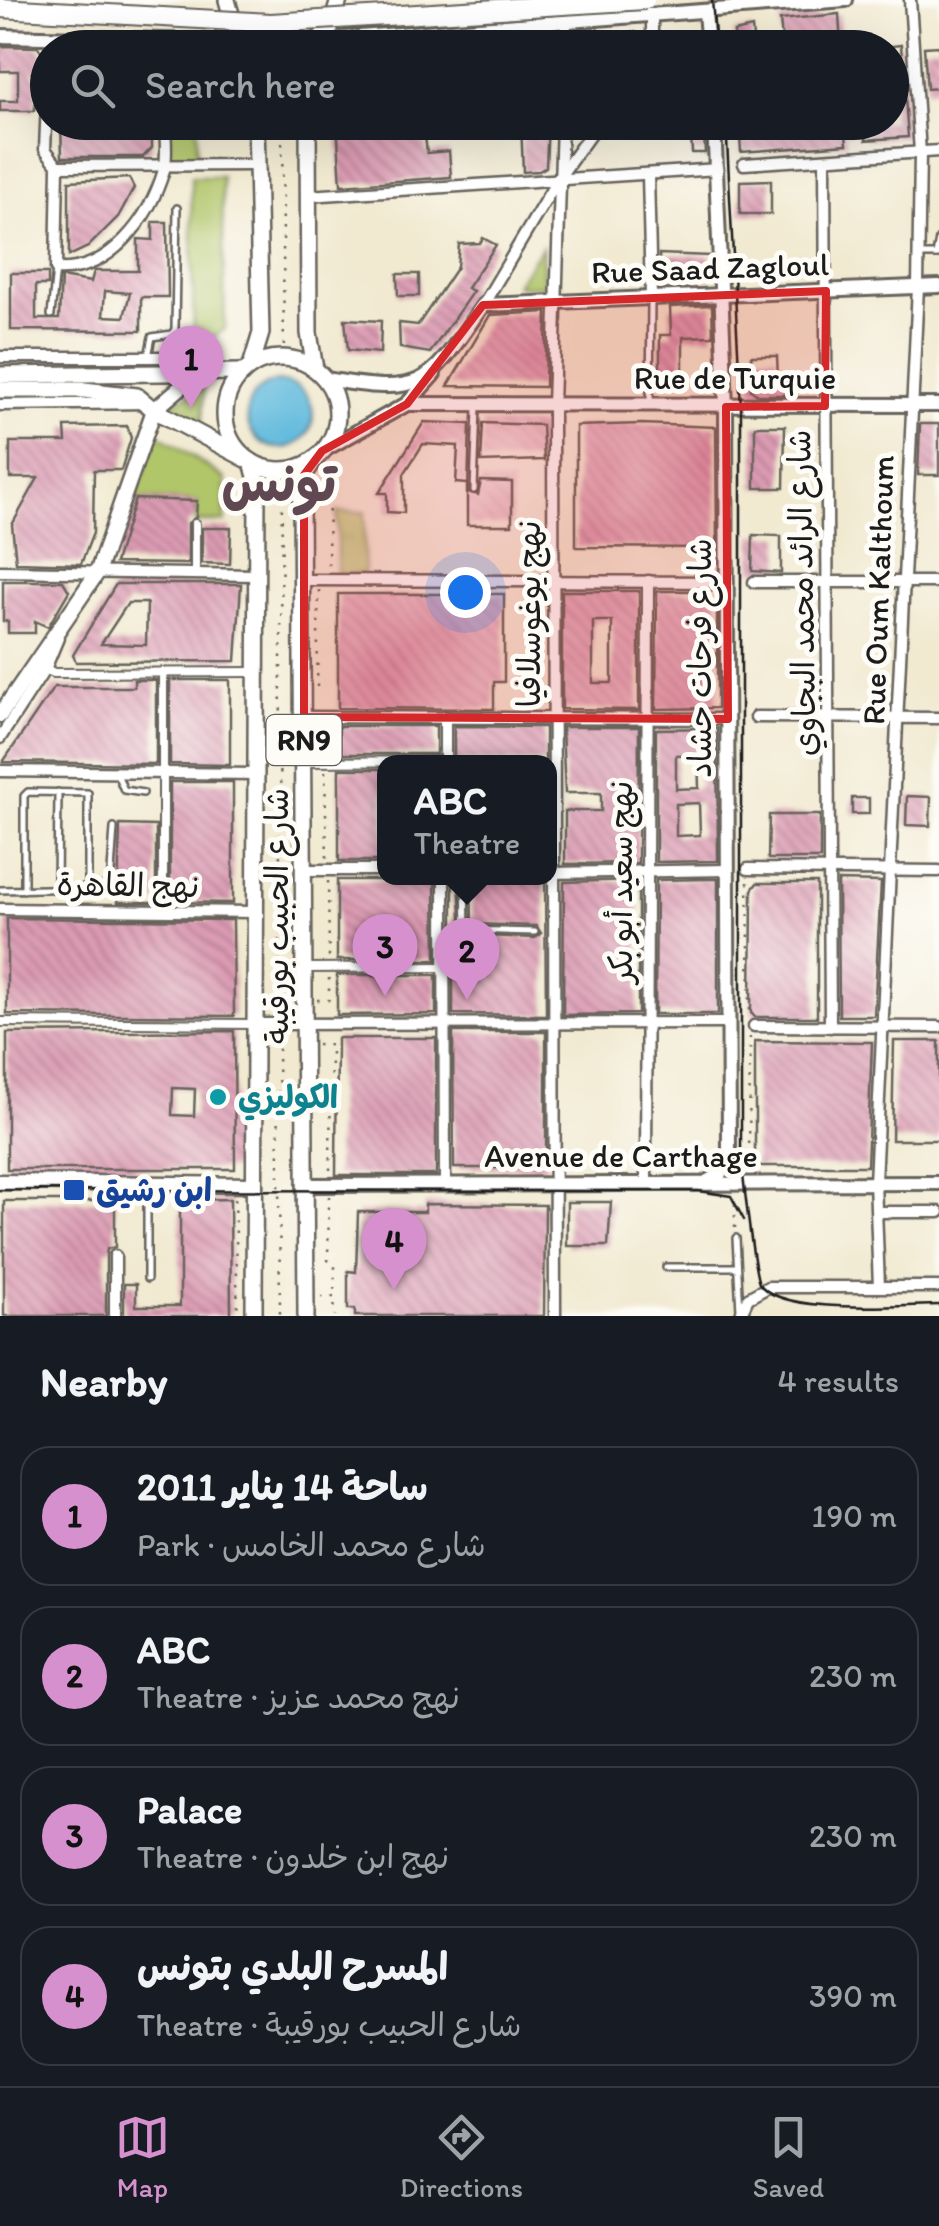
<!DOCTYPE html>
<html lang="en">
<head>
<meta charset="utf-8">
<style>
  :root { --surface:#171b24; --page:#242831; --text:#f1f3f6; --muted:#9ea1a6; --line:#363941; --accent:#d690ce }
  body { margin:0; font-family:Itim,"Playpen Sans Arabic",sans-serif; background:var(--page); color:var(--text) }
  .you { position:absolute; left:465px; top:592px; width:35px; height:35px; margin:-25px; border:8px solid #fff; border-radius:50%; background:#1a73e8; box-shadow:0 0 0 15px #1a73e833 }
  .badge { display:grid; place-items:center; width:65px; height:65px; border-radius:50%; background:var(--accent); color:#111; font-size:32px; font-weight:700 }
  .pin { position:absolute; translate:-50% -82px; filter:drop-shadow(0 2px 5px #0008) }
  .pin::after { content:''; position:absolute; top:52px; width:35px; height:30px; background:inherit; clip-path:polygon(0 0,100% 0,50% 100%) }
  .popup { position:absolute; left:377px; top:755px; width:180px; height:130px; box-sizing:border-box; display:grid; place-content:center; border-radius:20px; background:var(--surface); filter:drop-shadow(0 2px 8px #0005); font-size:32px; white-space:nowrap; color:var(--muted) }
  .popup b { font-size:38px; color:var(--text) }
  .popup::after { content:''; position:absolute; left:50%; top:100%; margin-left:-20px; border:20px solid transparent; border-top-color:var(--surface) }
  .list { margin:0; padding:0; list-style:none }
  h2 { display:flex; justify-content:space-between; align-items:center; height:130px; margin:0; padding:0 40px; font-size:42px }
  h2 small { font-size:32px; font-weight:400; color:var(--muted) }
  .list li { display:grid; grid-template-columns:65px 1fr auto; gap:30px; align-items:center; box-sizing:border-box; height:140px; margin:0 20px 20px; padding:0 20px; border:2px solid var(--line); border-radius:30px }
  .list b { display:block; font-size:38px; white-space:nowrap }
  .list p { margin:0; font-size:32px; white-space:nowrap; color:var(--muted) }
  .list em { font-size:32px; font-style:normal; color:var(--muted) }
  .icon { flex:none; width:55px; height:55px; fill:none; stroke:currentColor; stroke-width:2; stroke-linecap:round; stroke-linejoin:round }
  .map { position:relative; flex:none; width:939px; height:1316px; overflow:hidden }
  .search { position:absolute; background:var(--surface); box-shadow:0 10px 40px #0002; left:30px; right:30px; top:30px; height:110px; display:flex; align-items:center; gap:25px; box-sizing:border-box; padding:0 35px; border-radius:55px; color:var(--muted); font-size:38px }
  .sheet { height:770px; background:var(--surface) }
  nav { display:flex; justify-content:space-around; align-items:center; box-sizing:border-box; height:140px; border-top:2px solid var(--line); background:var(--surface); font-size:28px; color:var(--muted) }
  nav a { display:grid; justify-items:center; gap:5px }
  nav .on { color:var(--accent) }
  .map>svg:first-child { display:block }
</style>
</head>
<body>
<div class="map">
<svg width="939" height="1316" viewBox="0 0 939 1316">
  <defs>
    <pattern id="grass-tufts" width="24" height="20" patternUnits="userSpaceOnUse" patternTransform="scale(2.5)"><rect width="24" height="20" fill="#b1c569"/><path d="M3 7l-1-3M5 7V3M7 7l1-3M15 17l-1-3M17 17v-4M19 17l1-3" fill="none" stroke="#98a95a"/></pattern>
    <pattern id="building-back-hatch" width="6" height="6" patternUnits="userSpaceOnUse" patternTransform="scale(2.5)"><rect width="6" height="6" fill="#dc9bb3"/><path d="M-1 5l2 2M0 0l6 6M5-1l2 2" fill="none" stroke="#b27e91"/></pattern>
  </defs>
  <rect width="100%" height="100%" fill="#fdfcf7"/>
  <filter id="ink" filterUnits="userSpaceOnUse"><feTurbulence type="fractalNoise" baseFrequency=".01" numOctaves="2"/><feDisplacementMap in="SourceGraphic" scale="20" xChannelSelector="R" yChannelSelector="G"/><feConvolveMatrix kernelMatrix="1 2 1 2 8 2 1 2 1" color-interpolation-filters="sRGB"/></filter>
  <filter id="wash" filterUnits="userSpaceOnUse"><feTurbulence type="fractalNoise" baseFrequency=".0048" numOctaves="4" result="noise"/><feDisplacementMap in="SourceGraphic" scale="40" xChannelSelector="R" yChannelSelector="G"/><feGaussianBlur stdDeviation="2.25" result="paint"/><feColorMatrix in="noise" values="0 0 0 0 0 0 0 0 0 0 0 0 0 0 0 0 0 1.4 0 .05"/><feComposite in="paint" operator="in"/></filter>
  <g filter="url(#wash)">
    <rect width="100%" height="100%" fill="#f1e9d0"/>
    <!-- grass -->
    <g fill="url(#grass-tufts)" stroke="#667042" stroke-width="2.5">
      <path d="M 542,247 L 544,286 L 517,286 L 517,283 Z"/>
      <path d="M 337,512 L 365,512 L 364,574 L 337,574 Z"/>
    </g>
    <!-- green -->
    <g fill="#b1c569" stroke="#667042" stroke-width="2.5">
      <path d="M 167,123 L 197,123 L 197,160 L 167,161 Z"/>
      <path d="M 191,177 L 222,177 L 225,329 L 207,342 L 194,345 Z"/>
      <path d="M 204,388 L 202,421 L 171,403 Z"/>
      <path d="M 162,436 L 225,479 L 225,522 L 196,522 L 197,502 L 135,499 L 156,437 Z"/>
    </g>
    <!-- water -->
    <circle fill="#60badd" stroke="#3e6b7c" stroke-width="2.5" cx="280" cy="415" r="33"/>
    <g id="blocks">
      <!-- building -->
      <g fill="url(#building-back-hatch)" fill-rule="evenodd">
        <path d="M 839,14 L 841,48 L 783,48 L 780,20 Z"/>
        <path d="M 752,28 L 754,48 L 735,48 L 734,32 Z"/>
        <path d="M 635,32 L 635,48 L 574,48 L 574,37 Z"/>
        <path d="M 901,45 L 908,137 L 866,140 L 865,132 L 846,134 L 847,144 L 741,152 L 739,122 L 892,122 L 892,46 Z"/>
        <path d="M 0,46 L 38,47 L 42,53 L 42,68 L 32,73 L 39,80 L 34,111 L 0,111 L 0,101 L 18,101 L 18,71 L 0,71 Z"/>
        <path d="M 939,46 L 939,88 L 927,89 L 924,47 Z"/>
        <path d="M 61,122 L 152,122 L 152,148 L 143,157 L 62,157 Z"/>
        <path d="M 337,122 L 411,122 L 416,137 L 425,136 L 427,153 L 449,151 L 451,177 L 341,185 Z"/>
        <path d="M 521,122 L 548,122 L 546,167 L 539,171 L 523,172 Z"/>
        <path d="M 691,134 L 704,134 L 705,153 L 692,153 Z"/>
        <path d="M 129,178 L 134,188 L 118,217 L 88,247 L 69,256 L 69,181 Z"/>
        <path d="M 771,180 L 771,214 L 740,214 L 740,181 Z"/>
        <path d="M 153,222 L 167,222 L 168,297 L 141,297 L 141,331 L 11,330 L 11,273 L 48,273 L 48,285 L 36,285 L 36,319 L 59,319 L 61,277 L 91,282 L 94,271 L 138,271 L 138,239 L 153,240 ZM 105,291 L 130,293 L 124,317 L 103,316 Z"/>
        <path d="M 483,238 L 496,245 L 467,288 L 473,291 L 430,353 L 400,348 L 399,323 L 418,325 L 457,267 L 459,244 L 480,243 Z"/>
        <path d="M 659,254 L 710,256 L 711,279 L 660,280 Z"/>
        <path d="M 397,274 L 419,274 L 419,296 L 398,296 Z"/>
        <path d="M 712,305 L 713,336 L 683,337 L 683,381 L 660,381 L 660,335 L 671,335 L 670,307 Z"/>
        <path d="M 547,312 L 545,387 L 448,386 L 490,315 Z"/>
        <path d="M 345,319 L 381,321 L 380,353 L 348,350 Z"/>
        <path d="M 751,356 L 777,356 L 778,378 L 791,378 L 791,395 L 758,395 L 751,390 Z"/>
        <path d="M 424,422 L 470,424 L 468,492 L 478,495 L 481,481 L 512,482 L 512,525 L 467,525 L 467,484 L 456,483 L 458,446 L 423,444 L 404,474 L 404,513 L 387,512 L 387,493 L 379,493 Z"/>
        <path d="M 483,423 L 542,425 L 544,460 L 481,462 Z"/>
        <path d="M 642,424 L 716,427 L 717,548 L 576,547 L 576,426 Z"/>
        <path d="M 920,424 L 939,424 L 939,475 L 918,475 Z"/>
        <path d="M 127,426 L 131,438 L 121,470 L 94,470 L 93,533 L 81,564 L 16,562 L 12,525 L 38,478 L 10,478 L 10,442 L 66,442 L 65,427 Z"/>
        <path d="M 755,426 L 785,426 L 784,488 L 755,488 Z"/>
        <path d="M 135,499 L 197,501 L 196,517 L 188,523 L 188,564 L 115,563 Z"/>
        <path d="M 202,528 L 231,528 L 230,564 L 202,563 Z"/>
        <path d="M 753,535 L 781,536 L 781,573 L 752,571 Z"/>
        <path d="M 3,581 L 63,581 L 69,591 L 48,627 L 35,621 L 35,633 L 8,633 L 8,621 L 3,621 Z"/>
        <path d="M 116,584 L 241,584 L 236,661 L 76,662 L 73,655 ZM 128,603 L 147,603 L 146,645 L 101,644 Z"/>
        <path d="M 562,591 L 639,591 L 639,710 L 562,709 ZM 593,621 L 612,621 L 612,683 L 593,683 Z"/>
        <path d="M 657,591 L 717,591 L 717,708 L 656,709 Z"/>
        <path d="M 338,594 L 504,594 L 504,682 L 494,682 L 494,709 L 338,708 Z"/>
        <path d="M 134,680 L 156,680 L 156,764 L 3,762 L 54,687 L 134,687 Z"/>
        <path d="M 170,680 L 230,680 L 230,765 L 170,764 Z"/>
        <path d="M 339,726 L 436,726 L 436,754 L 338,754 Z"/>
        <path d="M 454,726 L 545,727 L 545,762 L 454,762 Z"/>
        <path d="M 562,727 L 639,727 L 638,863 L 565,864 L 565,811 L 601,811 L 601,793 L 565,793 Z"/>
        <path d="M 717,728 L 718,861 L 656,862 L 656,729 ZM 698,754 L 699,788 L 676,789 L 676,755 ZM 699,803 L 700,835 L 676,836 L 676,804 Z"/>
        <rect x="339" y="769" width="45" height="92"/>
        <path d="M 170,782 L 233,782 L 233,903 L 170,902 Z"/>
        <path d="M 907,796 L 931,797 L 930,826 L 906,825 Z"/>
        <rect x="852" y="798" width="17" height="16"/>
        <path d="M 769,815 L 820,815 L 820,859 L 768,859 Z"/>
        <path d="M 120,825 L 156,826 L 156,902 L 118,902 Z"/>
        <path d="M 453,878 L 459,878 L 462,935 L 535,938 L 541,933 L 536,926 L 472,924 L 471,878 L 545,880 L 546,1015 L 453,1014 Z"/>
        <path d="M 709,879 L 718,879 L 718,1014 L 655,1014 L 656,880 Z"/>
        <path d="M 337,880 L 435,880 L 436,960 L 337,960 Z"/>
        <path d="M 638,880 L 638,1014 L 563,1015 L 564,882 Z"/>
        <path d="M 838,881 L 881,882 L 874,1016 L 839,1016 Z"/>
        <path d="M 757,883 L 817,883 L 817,1017 L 755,1017 L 751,1013 L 752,890 Z"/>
        <path d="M 7,918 L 233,920 L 234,1016 L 7,1014 Z"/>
        <path d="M 337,975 L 436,975 L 436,1014 L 337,1015 Z"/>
        <path d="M 234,1031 L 235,1169 L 7,1169 L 7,1033 ZM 173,1088 L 195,1089 L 194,1116 L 172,1115 Z"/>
        <path d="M 453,1032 L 546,1032 L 546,1168 L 454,1168 Z"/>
        <path d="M 337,1038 L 436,1038 L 436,1175 L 336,1175 Z"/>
        <path d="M 755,1041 L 872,1042 L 867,1166 L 755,1166 Z"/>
        <path d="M 894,1041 L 939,1041 L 939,1140 L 892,1140 Z"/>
        <path d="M 230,1199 L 231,1316 L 124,1316 L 124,1284 L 136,1284 L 136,1306 L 180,1306 L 180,1200 Z"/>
        <path d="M 4,1201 L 115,1201 L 115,1247 L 107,1249 L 106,1256 L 106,1316 L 4,1316 Z"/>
        <path d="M 567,1202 L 611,1202 L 608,1246 L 567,1246 Z"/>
        <path d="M 425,1204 L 545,1205 L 544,1316 L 355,1316 L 355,1309 L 348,1309 L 348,1271 L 356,1272 L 358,1212 L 425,1212 Z"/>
      </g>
    </g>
  </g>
  <g filter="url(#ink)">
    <use href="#blocks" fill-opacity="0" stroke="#67645b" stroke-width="2.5"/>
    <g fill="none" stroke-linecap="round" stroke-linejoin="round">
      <defs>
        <g id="service">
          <path d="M 515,48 L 538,43 L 543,25"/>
          <path d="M 921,255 L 939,255"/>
          <path d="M 936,255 L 939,239"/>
          <path d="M 51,315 L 56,269"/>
          <path d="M 148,357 L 152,337 L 172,334 L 175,329 L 177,208"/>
          <path d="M 650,403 L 651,299"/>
          <path d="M 474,490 L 477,407"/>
          <path d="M 117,774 L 124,790 L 143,793"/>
          <path d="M 465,878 L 466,930 L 535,932"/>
          <path d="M 57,888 L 58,792"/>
          <path d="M 88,888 L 110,886 L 114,828"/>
          <path d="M 0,890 L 88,888 L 88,793 L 28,792 L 24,796 L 24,890"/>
          <path d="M 147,1186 L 147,1279"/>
          <path d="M 736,1238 L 740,1310"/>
          <path d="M 666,1267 L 736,1267"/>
        </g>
        <g id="pedestrian">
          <path d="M 195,524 L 195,574"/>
          <path d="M 45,669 L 54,673 L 256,672"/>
          <path d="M 304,762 L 445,761"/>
          <path d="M 163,910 L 163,672"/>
          <path d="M 305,968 L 444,967"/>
          <path d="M 0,1022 L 255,1024"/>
        </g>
        <g id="minor">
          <path d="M 652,16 L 652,48"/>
          <path d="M 565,48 L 566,23"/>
          <path d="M 48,78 L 45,149 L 58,166 L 56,269 C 110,273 150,218 164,170 C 168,156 165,137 165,122"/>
          <path d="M 825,159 L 830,1027"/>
          <path d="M 744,164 L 939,151"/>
          <path d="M 58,166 L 256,165"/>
          <path d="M 648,175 L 651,297"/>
          <path d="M 308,196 L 718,169"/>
          <path d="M 483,305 L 558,179 L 599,122"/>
          <path d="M 0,357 L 181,357 L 196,362 L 207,373"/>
          <path d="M 0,405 L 146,403"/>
          <path d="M 0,571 L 256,575"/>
          <path d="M 304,580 L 728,582"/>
          <path d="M 754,582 L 939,582"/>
          <path d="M 304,717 L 728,719"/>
          <path d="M 756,717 L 939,718"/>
          <path d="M 0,738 L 45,669 L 58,638"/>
          <path d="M 445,762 L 445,717"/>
          <path d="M 0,771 L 256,774"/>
          <path d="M 748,869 L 939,871"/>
          <path d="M 305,870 L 384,870"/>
          <path d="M 550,873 L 728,870"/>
          <path d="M 444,878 L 445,1184"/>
          <path d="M 0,909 L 255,912"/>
          <path d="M 255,1024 L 728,1023"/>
          <path d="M 754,1026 L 939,1027"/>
          <path d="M 646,1183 L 648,581"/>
          <path d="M 879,1212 L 939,1212"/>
          <path d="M 879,1287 L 875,1182 L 918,287 L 920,153 L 910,0"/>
          <path d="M 115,1316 L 115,1256"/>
          <path d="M 555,1316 L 553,405 L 562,122"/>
          <path d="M 740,1316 L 748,1298 L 768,1287 L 939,1287"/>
        </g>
        <g id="tertiary">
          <path d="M 705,12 L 708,48"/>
          <path d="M 0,36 L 248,42"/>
          <path d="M 320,40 L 846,0"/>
          <path d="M 325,379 C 427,396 427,386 483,305 L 939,286"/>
          <path d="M 407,404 L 939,405"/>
          <path d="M 322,451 L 407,404 L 434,374"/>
          <path d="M 706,1182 L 720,1174 L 729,1153 L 726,406 L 714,122"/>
          <path d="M 304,1185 L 939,1183"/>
        </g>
        <g id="secondary">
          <path d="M 0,715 L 97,573 L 154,410 L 195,375"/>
          <path d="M 0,1182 L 255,1185"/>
        </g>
        <g id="primary">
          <path d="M 227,0 L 235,28 L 255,48"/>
          <path d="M 310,48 L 331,27 L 339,0"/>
          <path d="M 308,122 L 309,333 L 315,369"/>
          <circle cx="281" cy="414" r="56"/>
          <path d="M 251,366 L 261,333 L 256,122"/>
          <path d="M 0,375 L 243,372"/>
          <path d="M 0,390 L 84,390 L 137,396 L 154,410 L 252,462 L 257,480 L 254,1316"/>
          <path d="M 306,1316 L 301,496 L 304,475 L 315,459"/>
        </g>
      </defs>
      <!-- service casing -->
      <use href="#service" stroke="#67645b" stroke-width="10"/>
      <!-- pedestrian casing -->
      <use href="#pedestrian" stroke="#67645b" stroke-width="12"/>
      <!-- minor casing -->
      <use href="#minor" stroke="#67645b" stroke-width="15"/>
      <!-- tertiary casing -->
      <use href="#tertiary" stroke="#67645b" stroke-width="18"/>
      <!-- secondary casing -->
      <use href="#secondary" stroke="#67645b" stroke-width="19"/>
      <!-- primary casing -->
      <use href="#primary" stroke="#67645b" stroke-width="20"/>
      <!-- path -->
      <g stroke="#67645b" stroke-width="2.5" stroke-dasharray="2.5 8" stroke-linecap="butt">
        <path d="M 282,122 L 284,358"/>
        <path d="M 315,482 L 329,482 L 328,569"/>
        <path d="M 317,687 L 319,590"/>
        <path d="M 317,730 L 324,734 L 324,753"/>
        <path d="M 325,771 L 327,858"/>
        <path d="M 328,881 L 329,958"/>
        <path d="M 748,882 L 750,1014"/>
        <path d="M 280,999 L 289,999"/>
        <path d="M 317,1000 L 329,1000 L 329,976"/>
        <path d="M 279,1015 L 282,483 L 292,482"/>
        <path d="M 278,1038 L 280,1316"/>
        <path d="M 317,1045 L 331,1045 L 330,1173"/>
        <path d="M 749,1165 L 750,1037"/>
        <path d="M 329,1196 L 328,1260 L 335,1266 L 334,1297"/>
        <path d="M 235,1199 L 238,1316"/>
        <path d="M 735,1228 L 735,1200"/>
        <path d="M 321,1297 L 334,1297 L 335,1316"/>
      </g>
      <!-- service -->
      <use href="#service" stroke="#fff" stroke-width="5"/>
      <!-- pedestrian -->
      <use href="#pedestrian" stroke="#fff" stroke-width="8"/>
      <!-- minor -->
      <use href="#minor" stroke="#fff" stroke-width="10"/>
      <!-- tertiary -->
      <use href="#tertiary" stroke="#fff" stroke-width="12"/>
      <!-- secondary -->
      <use href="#secondary" stroke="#fff" stroke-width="14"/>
      <!-- primary -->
      <use href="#primary" stroke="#fff" stroke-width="15"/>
      <!-- tram -->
      <g stroke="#1c1c1c" stroke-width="2.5">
        <path d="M 712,0 L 716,48"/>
        <path d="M 726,122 L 741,407 L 741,1152 C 742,1170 754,1273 759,1283 C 779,1316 901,1305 939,1305"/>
        <path d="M 0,1190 L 698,1191 L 731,1196 L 744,1220"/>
      </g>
      <defs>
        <path id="motorway-bridge" d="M 0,8 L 271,23 L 645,0"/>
      </defs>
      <!-- motorway-bridge casing -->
      <use href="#motorway-bridge" stroke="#67645b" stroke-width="22" stroke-linecap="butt"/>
      <!-- motorway-bridge -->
      <use href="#motorway-bridge" stroke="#fff" stroke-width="18"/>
    </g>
  </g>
  <!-- marked area -->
  <path fill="#d62828" fill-opacity="0.2" stroke="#d62828" stroke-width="8" stroke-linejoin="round" d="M 826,291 L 825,406 L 726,407 L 728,719 L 304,717 L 304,475 L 322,451 L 407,404 L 483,305 Z"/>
  <!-- markers -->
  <circle fill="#0f9aa8" stroke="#fdfcf7" stroke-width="4" cx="218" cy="1097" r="10"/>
  <rect fill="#1a4fb4" stroke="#fdfcf7" stroke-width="4" x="62" y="1178" width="24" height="24" rx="5"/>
  <g text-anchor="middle" stroke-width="10" stroke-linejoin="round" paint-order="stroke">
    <!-- shield labels -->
    <rect fill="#fdfcf7" stroke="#605f5e" stroke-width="2.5" x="266.5" y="715" width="75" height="50" rx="8"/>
    <g font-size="30" font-weight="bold" fill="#1c1c1c">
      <text x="304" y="750">RN9</text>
    </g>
    <!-- street labels -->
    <g font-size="32" fill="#1c1c1c" stroke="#fdfcf7">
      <text transform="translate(710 268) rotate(-2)" y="11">Rue Saad Zagloul</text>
      <text x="735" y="389">Rue de Turquie</text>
      <text transform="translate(878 590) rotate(-88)" y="11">Rue Oum Kalthoum</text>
      <text transform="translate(802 593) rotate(-91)" y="11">شارع الرائد محمد البجاوي</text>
      <text transform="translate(529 614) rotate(-90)" y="11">نهج يوغوسلافيا</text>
      <text transform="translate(700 658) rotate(-90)" y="11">شارع فرحات حشاد</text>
      <text transform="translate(621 882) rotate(-90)" y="11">نهج سعيد أبو بكر</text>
      <text transform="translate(128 885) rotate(1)" y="11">نهج القاهرة</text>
      <text transform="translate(277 916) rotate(-90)" y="11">شارع الحبيب بورقيبة</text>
      <text x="621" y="1167">Avenue de Carthage</text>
    </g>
    <!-- culture labels -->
    <g font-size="32" font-weight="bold" fill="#0d838f" stroke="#fdfcf7" text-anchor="start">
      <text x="238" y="1108">الكوليزي</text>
    </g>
    <!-- transit labels -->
    <g font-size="32" font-weight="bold" fill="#164399" stroke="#fdfcf7" text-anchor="start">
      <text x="96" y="1201">ابن رشيق</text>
    </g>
    <!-- town labels -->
    <g font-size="52" font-weight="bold" fill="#5f4851" stroke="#fdfcf7">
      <text x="279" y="501">تونس</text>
    </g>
  </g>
</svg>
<div class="you"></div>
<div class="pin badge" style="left:191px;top:408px">1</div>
<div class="pin badge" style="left:467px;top:1000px">2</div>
<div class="popup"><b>ABC</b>Theatre</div>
<div class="pin badge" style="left:385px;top:996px">3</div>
<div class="pin badge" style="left:394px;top:1290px">4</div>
<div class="search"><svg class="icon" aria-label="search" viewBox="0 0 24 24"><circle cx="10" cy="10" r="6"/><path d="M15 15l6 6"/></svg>Search here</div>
</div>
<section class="sheet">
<h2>Nearby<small>4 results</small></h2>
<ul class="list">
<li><span class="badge">1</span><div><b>ساحة 14 يناير 2011</b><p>Park · شارع محمد الخامس</p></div><em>190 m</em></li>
<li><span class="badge">2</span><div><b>ABC</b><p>Theatre · نهج محمد عزيز</p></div><em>230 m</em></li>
<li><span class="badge">3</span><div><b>Palace</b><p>Theatre · نهج ابن خلدون</p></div><em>230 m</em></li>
<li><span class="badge">4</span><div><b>المسرح البلدي بتونس</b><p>Theatre · شارع الحبيب بورقيبة</p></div><em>390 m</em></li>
</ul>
</section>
<nav>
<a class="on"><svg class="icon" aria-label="map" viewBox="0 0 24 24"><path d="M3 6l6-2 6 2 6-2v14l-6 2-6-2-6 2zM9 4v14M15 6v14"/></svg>Map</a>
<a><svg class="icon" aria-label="directions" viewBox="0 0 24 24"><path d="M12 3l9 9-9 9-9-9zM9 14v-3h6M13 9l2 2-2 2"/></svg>Directions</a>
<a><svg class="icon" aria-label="saved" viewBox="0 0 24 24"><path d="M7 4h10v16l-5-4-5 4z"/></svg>Saved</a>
</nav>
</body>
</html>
